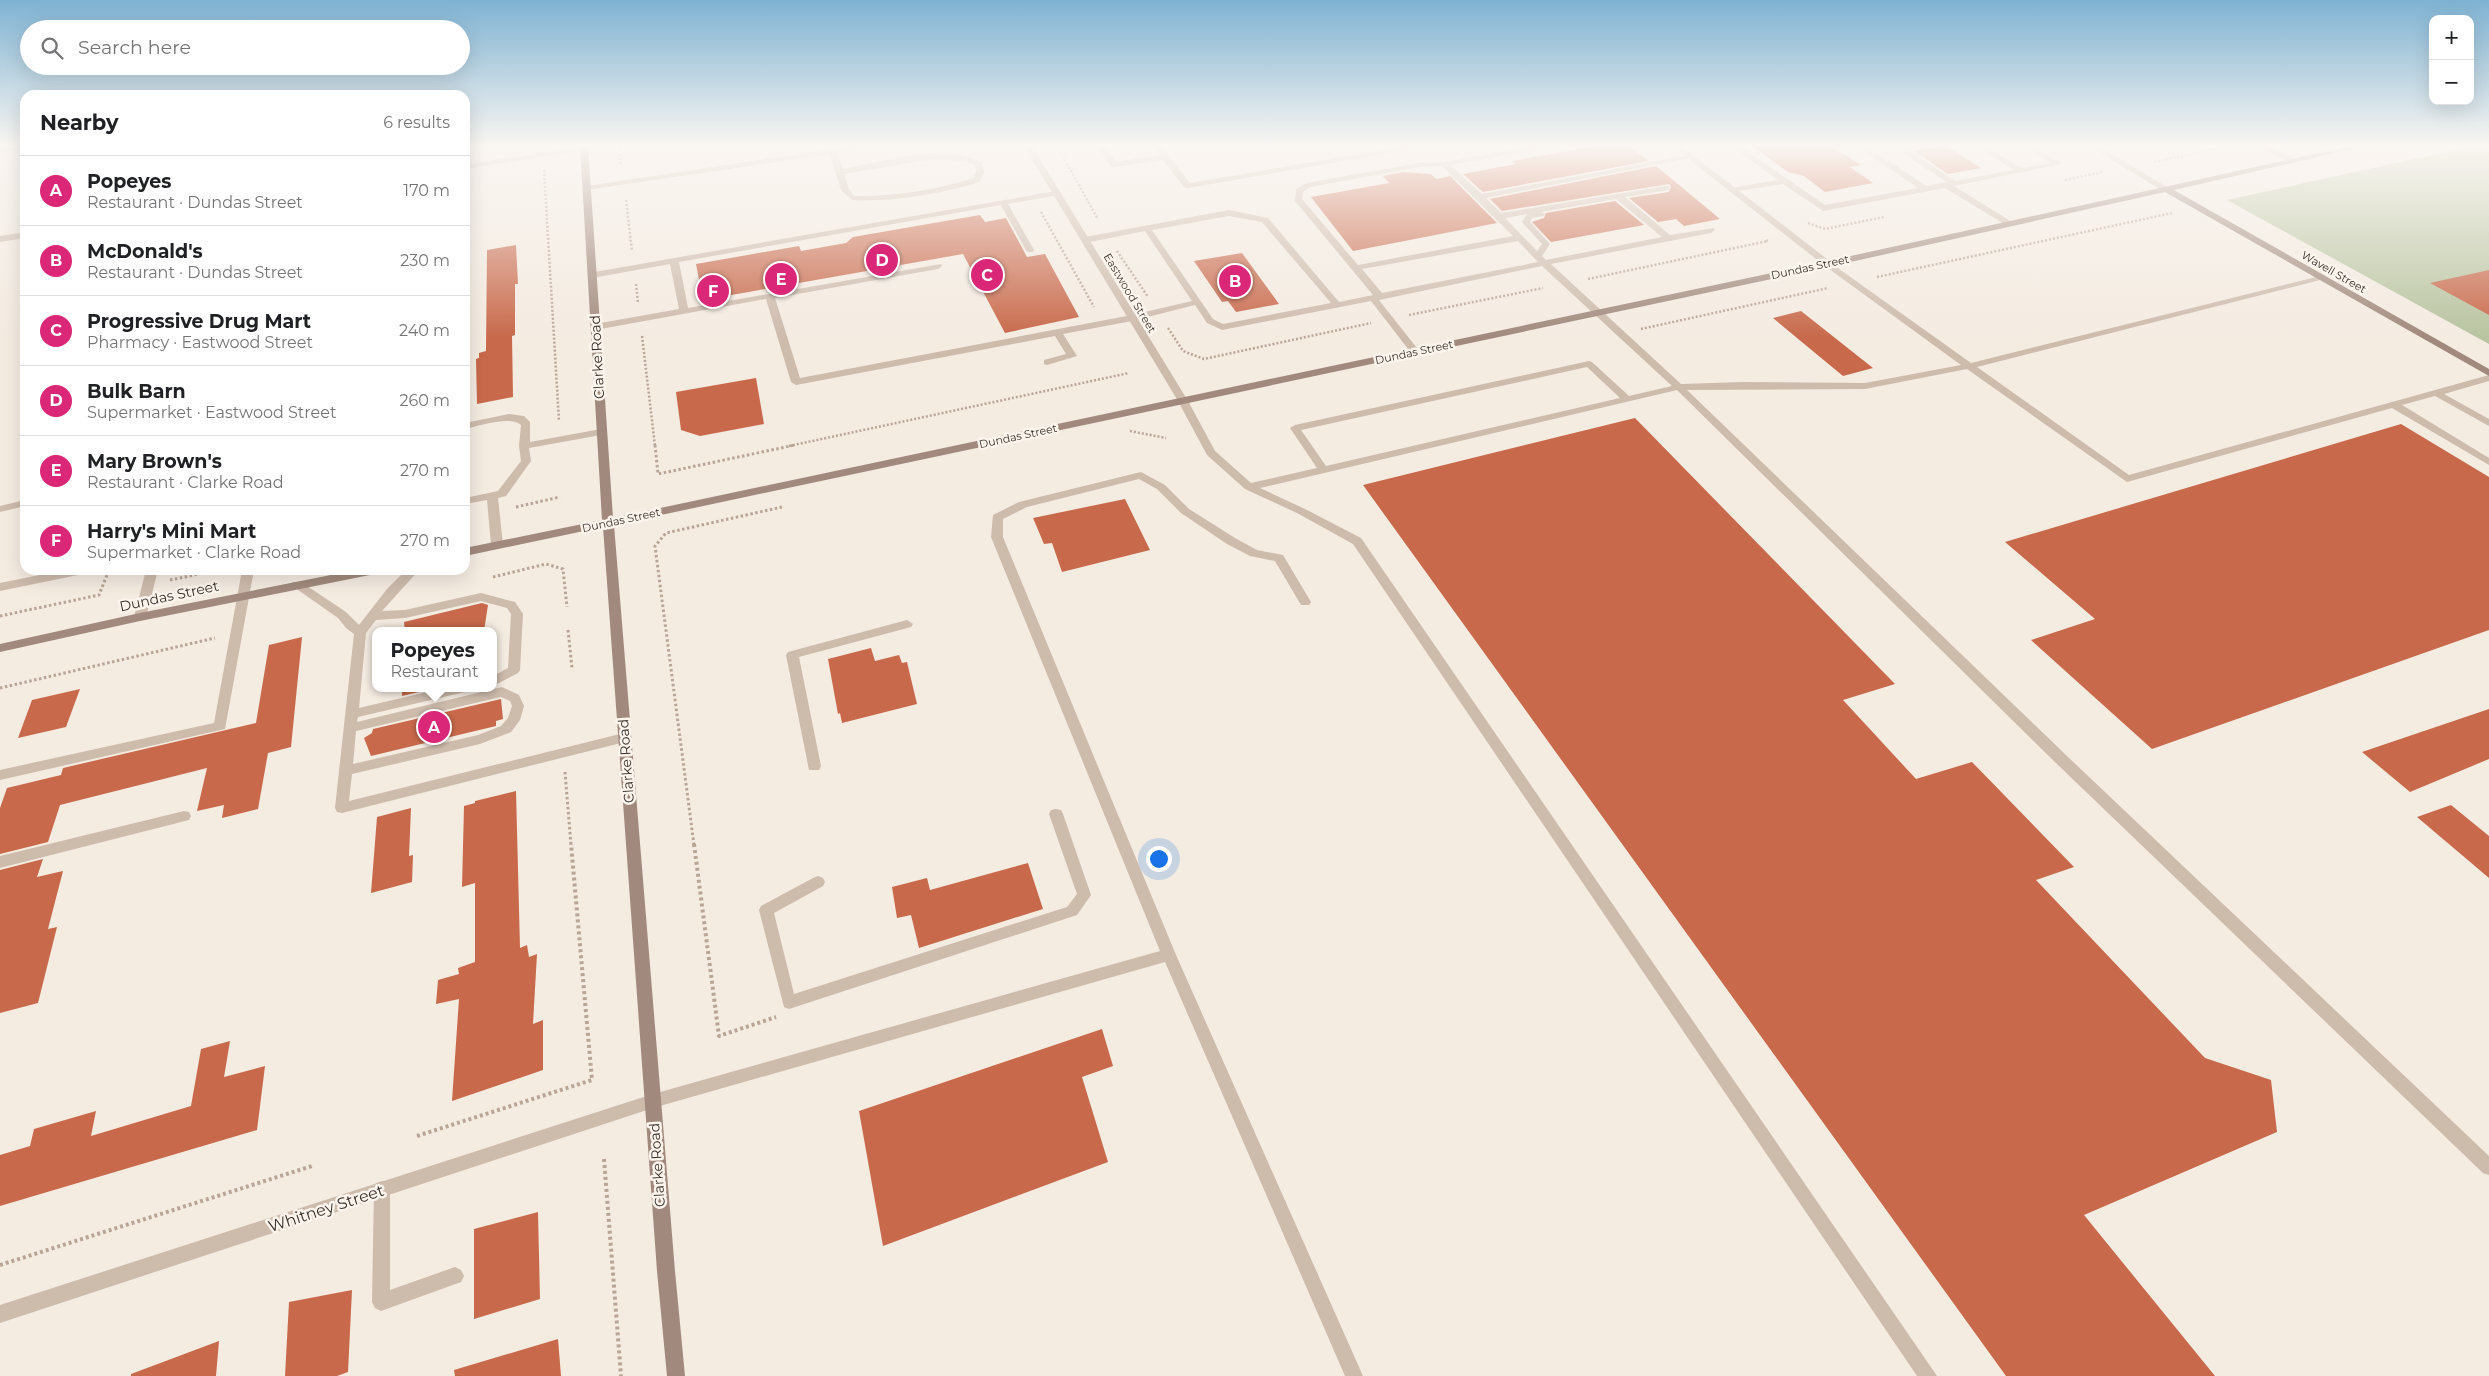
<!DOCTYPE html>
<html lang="en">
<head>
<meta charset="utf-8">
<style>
  :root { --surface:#fff; --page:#f2f2f2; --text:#202124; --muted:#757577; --line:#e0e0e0; --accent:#db2777 }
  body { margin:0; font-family:Montserrat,sans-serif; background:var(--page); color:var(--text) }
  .controls { position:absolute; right:15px; top:15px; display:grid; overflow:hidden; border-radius:10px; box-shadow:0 5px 20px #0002 }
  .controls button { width:45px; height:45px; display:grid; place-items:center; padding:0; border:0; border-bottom:1px solid var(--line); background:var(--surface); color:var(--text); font:25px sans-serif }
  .you { position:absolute; left:1158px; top:858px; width:18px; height:18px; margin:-12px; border:4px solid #fff; border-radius:50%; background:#1a73e8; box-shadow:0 0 0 8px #1a73e833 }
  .badge { display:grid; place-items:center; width:32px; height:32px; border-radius:50%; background:var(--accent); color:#fff; font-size:16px; font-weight:700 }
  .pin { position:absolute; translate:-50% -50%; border:2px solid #fff; box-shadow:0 1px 5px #0006 }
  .popup { position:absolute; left:372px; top:627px; width:125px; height:65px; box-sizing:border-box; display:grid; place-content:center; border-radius:10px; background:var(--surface); filter:drop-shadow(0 1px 4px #0005); font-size:16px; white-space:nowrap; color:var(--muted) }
  .popup b { font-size:19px; color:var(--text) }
  .popup::after { content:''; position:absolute; left:50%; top:100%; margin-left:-10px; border:10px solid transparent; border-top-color:var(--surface) }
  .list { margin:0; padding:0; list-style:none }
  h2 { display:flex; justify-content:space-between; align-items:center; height:65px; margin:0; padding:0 20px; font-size:21px }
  h2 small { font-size:16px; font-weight:400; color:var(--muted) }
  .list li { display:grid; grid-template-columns:32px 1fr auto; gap:15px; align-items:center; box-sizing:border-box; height:70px; padding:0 20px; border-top:1px solid var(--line) }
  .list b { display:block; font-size:19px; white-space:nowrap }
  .list p { margin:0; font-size:16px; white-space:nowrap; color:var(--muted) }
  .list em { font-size:16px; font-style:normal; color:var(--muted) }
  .icon { flex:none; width:28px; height:28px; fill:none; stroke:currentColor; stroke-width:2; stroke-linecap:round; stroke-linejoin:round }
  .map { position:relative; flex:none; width:2489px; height:1376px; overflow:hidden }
  .search { position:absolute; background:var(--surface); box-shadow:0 5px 20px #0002; left:20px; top:20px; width:450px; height:55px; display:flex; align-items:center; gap:12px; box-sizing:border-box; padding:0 18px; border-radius:28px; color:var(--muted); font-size:19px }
  .panel { position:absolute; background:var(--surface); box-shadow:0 5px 20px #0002; left:20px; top:90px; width:450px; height:485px; border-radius:15px }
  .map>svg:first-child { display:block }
</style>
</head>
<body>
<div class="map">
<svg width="2489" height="1376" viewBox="0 0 2489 1376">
  <rect width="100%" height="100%" fill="#f4ebe1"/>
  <!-- green -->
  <path fill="#b8c4a0" d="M 2474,146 L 2489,146 L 2489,344 L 2227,200 Z"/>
  <!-- building -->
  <g fill="#c8694b">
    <path d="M 1595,146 L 1629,146 L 1649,161 L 1483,192 L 1463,174 L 1516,164 L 1512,161 Z"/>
    <path d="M 1752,146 L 1831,146 L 1861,165 L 1850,167 L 1873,183 L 1825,192 L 1804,176 L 1788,172 Z"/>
    <path d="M 1946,146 L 1981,168 L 1948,174 L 1914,151 Z"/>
    <path d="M 1656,166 L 1720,219 L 1684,226 L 1676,219 L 1658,222 L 1629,198 L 1669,192 L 1671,186 L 1669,184 L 1502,211 L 1490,199 Z"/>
    <path d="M 1403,172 L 1431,174 L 1436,179 L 1450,176 L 1497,223 L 1353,251 L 1311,197 L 1389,183 L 1383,176 Z"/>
    <path d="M 1615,201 L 1644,225 L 1551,242 L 1532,222 L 1544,218 L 1546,213 Z"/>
    <path d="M 980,215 L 985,222 L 1006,218 L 1027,257 L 1045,254 L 1079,317 L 1005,333 L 963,254 L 703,300 L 696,264 L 799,246 L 801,251 L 846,243 L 853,237 Z"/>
    <path d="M 516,245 L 518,284 L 515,284 L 515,335 L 512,336 L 513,397 L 477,404 L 476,359 L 479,358 L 479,353 L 486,351 L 487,250 Z"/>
    <path d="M 1242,253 L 1279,304 L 1236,312 L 1228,301 L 1222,302 L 1194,261 Z"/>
    <path d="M 2489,270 L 2489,315 L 2430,283 Z"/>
    <path d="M 1801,311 L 1873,368 L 1843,376 L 1773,318 Z"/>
    <path d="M 756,378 L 764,424 L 700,436 L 681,430 L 676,392 Z"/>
    <path d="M 1635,418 L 1895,684 L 1843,700 L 1916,779 L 1972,762 L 2074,867 L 2036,880 L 2205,1058 L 2271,1080 L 2277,1132 L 2084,1215 L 2215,1376 L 2006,1376 L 1363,485 Z"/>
    <path d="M 2401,424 L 2489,477 L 2489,630 L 2152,749 L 2031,640 L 2095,619 L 2005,542 Z"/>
    <path d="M 1125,499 L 1150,550 L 1062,572 L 1052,543 L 1044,544 L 1033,518 Z"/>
    <path d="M 482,603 L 488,605 L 484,631 L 405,631 L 404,622 Z"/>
    <path d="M 302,637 L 291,747 L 268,753 L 258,809 L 222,818 L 224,805 L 197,811 L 207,768 L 60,805 L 48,842 L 0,854 L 0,808 L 7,788 L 61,775 L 63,768 L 256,723 L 269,645 Z"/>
    <path d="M 871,648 L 875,661 L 899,655 L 902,663 L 907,662 L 917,704 L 842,723 L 840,713 L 838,714 L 828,659 Z"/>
    <path d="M 402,688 L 435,688 L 402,696 Z"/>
    <path d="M 80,689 L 66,727 L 18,738 L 32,700 Z"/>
    <path d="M 501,699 L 503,719 L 496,721 L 496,726 L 371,756 L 364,738 L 372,733 L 373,729 Z"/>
    <path d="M 2489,709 L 2489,759 L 2410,792 L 2362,752 Z"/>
    <path d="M 516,791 L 520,948 L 527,945 L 529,957 L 537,954 L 533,1024 L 543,1020 L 543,1070 L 452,1101 L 459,999 L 436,1004 L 438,980 L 459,974 L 458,968 L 475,962 L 475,883 L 462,887 L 464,806 L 475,803 L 475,801 Z"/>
    <path d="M 2451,805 L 2489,836 L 2489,878 L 2417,817 Z"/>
    <path d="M 411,808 L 409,856 L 413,855 L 412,882 L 371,893 L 377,817 Z"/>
    <path d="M 43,859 L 37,877 L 63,871 L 48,929 L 57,927 L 38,1003 L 0,1013 L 0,870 Z"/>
    <path d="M 1028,863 L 1043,909 L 919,948 L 911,915 L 897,918 L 892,887 L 927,878 L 930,890 Z"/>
    <path d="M 1102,1029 L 1113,1066 L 1082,1077 L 1108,1162 L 883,1246 L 859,1111 Z"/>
    <path d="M 230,1041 L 224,1077 L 265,1066 L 257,1130 L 0,1206 L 0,1155 L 30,1146 L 34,1129 L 96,1111 L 91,1136 L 191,1106 L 201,1049 Z"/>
    <path d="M 538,1212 L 540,1299 L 474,1319 L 474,1229 Z"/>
    <path d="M 352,1290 L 348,1372 L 337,1376 L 285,1376 L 289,1302 Z"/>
    <path d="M 558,1339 L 561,1376 L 455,1376 L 454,1370 Z"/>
    <path d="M 219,1341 L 216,1376 L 131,1376 L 131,1374 Z"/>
  </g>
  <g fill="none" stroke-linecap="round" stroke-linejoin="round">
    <!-- path-far2 -->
    <g stroke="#b9a596" stroke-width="2.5" stroke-dasharray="2 2" stroke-linecap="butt">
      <path d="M 619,146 L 621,166"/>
      <path d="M 1057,146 L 1098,219"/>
      <path d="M 2154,162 L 2229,146"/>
      <path d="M 544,170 L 559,421"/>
      <path d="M 2065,180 L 2103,172"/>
      <path d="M 626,200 L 632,251"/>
      <path d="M 1041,212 L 1094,307"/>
      <path d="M 1808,223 L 1825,229 L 1884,217"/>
      <path d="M 1117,251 L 1148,297"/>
      <path d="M 1877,277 L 2172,213"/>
      <path d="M 1588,279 L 1768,241 L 1766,240"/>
      <path d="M 636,284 L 638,303"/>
      <path d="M 1409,315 L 1543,288"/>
      <path d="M 1168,328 L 1183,351 L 1204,359 L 1371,323"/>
      <path d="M 1641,329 L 1828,288"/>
      <path d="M 642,336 L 655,446"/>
      <path d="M 1130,431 L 1166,438"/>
      <path d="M 789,446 L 1129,373"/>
    </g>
    <!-- path-far1 -->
    <g stroke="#b9a596" stroke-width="3" stroke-dasharray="2.5 2.5" stroke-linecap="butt">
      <path d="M 655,445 L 658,474 L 795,445"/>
      <path d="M 516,507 L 560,497"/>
      <path d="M 493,577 L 546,564 L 563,569 L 567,607"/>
      <path d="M 170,580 L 218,570"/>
      <path d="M 0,616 L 99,595 L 109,570"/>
      <path d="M 568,630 L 572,668"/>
      <path d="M 0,688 L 215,638"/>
      <path d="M 565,772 L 571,845"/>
      <path d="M 694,845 L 655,546 L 666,533 L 782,507"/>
    </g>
    <!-- path -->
    <g stroke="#b9a596" stroke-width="4" stroke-dasharray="3 3" stroke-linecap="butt">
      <path d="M 694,844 L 719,1036 L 776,1017"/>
      <path d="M 417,1136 L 592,1080 L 571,844"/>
      <path d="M 604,1159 L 621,1376"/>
      <path d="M 0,1265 L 312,1166"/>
    </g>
    <!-- lane -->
    <g fill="#cdbbac" fill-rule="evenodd">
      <path d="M 851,146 L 870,146 L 837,153 L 843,169 C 886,161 939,143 982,162 L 984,172 L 980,182 C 939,194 895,202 852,200 L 841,190 L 830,154 L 587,190 L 583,188 L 587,186 ZM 932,159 L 965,161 L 975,165 L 976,172 L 974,178 C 935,190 894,197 854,196 L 849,189 L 844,174 Z"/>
      <path d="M 1097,146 L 1105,146 L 1116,162 L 1160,155 L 1153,146 L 1161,146 L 1190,183 L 1405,146 L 1422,146 L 1418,148 L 1188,188 L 1185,188 L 1163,160 L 1114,167 L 1111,167 Z"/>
      <path d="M 1534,146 L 1551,146 L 1547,148 L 1450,165 L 1482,194 L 1690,155 L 1694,157 L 1486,198 L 1501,213 L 1666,186 L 1669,186 L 1669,190 L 1625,197 L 1670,235 L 1714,228 L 1715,230 L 1711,233 L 1551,264 L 1681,384 L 1744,382 L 1865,383 L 1961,365 L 1825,266 L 1825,262 L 1828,261 L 1971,363 L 2324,275 L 2324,279 L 1977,367 L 2129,475 L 2489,375 L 2489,381 L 2444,394 L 2489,419 L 2489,426 L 2435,396 L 2402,405 L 2489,458 L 2489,465 L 2392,408 L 2127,482 L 1967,369 L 1865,389 L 1687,390 L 2068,757 L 2489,1156 L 2489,1175 L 2483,1173 L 2058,765 L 1677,390 L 1260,488 L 1305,509 L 1361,538 L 1937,1376 L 1917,1376 L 1353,544 L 1297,513 L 1245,489 L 1207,455 L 1178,401 L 1183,398 L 1187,399 L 1215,451 L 1251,483 L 1317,468 L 1290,428 L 1295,425 L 1589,361 L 1592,362 L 1629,396 L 1672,386 L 1542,266 L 1379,300 L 1420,352 L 1415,355 L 1412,354 L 1371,301 L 1222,330 L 1207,323 L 1195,305 L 1132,321 L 1063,334 L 1077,356 L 1047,365 L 1044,364 L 1044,360 L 1066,354 L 1055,336 L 796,385 L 791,382 L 766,299 L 595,330 L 590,327 L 595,324 L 679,309 L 670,264 L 592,278 L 589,277 L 589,273 L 1056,191 L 1059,191 L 1059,195 L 1008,204 L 1034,250 L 1033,252 L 1027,252 L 1001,205 L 679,262 L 688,308 L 941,264 L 942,266 L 938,269 L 775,298 L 800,378 L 1132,315 L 1192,301 L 1145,231 L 1085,243 L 1081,240 L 1085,237 L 1229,210 L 1268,218 L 1339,302 L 1373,295 L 1295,201 L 1296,189 L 1307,183 L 1419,163 L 1444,162 ZM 1442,166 L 1513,236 L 1358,265 L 1302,199 L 1303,192 L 1310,187 L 1419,167 ZM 1616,199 L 1662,237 L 1546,260 L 1542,256 L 1550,244 L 1530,222 L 1532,218 L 1544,216 L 1545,214 L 1541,212 ZM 1527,214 L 1522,222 L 1542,244 L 1537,251 L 1505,218 ZM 1229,216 L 1262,222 L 1331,303 L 1223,324 L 1213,319 L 1152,230 ZM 1518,241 L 1538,262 L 1382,293 L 1362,269 ZM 1587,367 L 1620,398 L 1326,466 L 1301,430 Z"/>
      <path d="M 1731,146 L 1740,146 L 1825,205 L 1918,188 L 1857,146 L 1866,146 L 1926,186 L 1947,182 L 1904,154 L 1906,146 L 1914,146 L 1911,151 L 1955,181 L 2014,170 L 1976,146 L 1985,146 L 2022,168 L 2051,163 L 2024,146 L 2033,146 L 2062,164 L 1954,186 L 2012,222 L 2013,224 L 2009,227 L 1945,188 L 1823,211 L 1783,184 L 1731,192 L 1731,188 L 1778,180 Z"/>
      <path d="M 2259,146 L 2269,146 L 2297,161 L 2290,163 Z"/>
      <path d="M 509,414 L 524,416 L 530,422 L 530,442 L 601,429 L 606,432 L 601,435 L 529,448 L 531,461 L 506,496 L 498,498 L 503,545 L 497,549 L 491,545 L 487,500 L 465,504 L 465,498 L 498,491 L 521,461 L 519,446 L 521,425 C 511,415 478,426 465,429 L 465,423 Z"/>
      <path d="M 1141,472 L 1165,485 L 1189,509 L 1235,538 L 1257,550 L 1283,555 L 1311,602 L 1309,605 L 1301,605 L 1275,561 L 1250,556 L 1227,544 L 1181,513 L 1157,489 L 1139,479 L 1027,507 L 1003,519 L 1003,537 L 1176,955 L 1363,1376 L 1345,1376 L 1165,962 L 653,1108 L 647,1106 L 645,1101 L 647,1096 L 653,1094 L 1160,951 L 991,537 L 993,515 L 1019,502 Z"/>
      <path d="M 25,500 L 25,506 L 0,512 L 0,506 Z"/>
      <path d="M 64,570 L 89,570 L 83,574 L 0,591 L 0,583 Z"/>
      <path d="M 242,570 L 254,570 L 225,729 L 0,780 L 0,770 L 214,723 Z"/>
      <path d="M 406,570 L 419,570 L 382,611 L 405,610 L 481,593 L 515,602 L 523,614 L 520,670 L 518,673 L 493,686 L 493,676 L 508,668 L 511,614 L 507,608 L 481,601 L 405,618 L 376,620 L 366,633 L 359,708 L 444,688 L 471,688 L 465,692 L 358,717 L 357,722 L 502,687 L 519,695 L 524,706 L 520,720 L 511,732 L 480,744 L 352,774 L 349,801 L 624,733 L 629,735 L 630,738 L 629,741 L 342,813 L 337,812 L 335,808 L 354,634 L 346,628 L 338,618 L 291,585 L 293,582 L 301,582 L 346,612 L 359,625 L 387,589 ZM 501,697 L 510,701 L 512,706 L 508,718 L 501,726 L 478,735 L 353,764 L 356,731 Z"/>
      <path d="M 907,620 L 913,624 L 911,627 L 799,657 L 821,766 L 819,770 L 809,770 L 786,655 L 788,652 Z"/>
      <path d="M 1056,809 L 1061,810 L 1063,814 L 1091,895 L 1077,915 L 789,1009 L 784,1007 L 759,910 L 761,906 L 813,878 L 818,876 L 823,878 L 825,882 L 823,886 L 774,913 L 794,994 L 1067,907 L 1077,894 L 1049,814 L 1051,810 Z"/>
      <path d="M 184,811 L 189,812 L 191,816 L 189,820 L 0,868 L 0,856 Z"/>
      <path d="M 382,1181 L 388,1183 L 390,1189 L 390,1290 L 455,1267 L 461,1270 L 464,1276 L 461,1282 L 381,1311 L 375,1308 L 372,1302 L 374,1189 L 376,1183 Z"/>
    </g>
    <!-- street -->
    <g fill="#cdbbac" fill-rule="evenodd">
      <path d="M 584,146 L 589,148 L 585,150 L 465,169 L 465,165 Z"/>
      <path d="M 1024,146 L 1032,146 L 1188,401 L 1187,403 L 1183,404 L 1178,401 Z"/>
      <path d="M 1672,146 L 1681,146 L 1831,262 L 1831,266 L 1825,266 Z"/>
      <path d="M 2089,146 L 2098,146 L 2172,190 L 2165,192 Z"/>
      <path d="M 25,232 L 25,238 L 0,242 L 0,236 Z"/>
      <path d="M 146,570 L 158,570 L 146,617 L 140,621 L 134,617 Z"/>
      <path d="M 653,1094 L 659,1096 L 661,1101 L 659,1106 L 653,1108 L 0,1323 L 0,1305 Z"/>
    </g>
    <!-- secondary -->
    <g fill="#a18a7d" fill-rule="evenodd">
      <path d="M 580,146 L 588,146 L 613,518 L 1828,261 L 2351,146 L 2365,146 L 2174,190 L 2489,369 L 2489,376 L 2165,192 L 1828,267 L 614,525 L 675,1271 L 685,1376 L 667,1376 L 657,1271 L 603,527 L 465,556 L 465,548 L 602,520 Z"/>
      <path d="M 356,570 L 381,570 L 375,574 L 140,621 L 0,652 L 0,644 L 140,613 Z"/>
    </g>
    <!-- rail -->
    <path stroke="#3b302b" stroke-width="2.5" stroke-dasharray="0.5 2.5" stroke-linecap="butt" d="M 0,151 L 25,147"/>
  </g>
  <!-- sky -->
  <linearGradient id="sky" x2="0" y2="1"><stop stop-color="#7eb2d2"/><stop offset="0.43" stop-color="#faf6f2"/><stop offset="1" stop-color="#faf6f2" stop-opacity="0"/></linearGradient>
  <rect width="2489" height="338" fill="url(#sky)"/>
  <g text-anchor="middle" stroke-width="5" stroke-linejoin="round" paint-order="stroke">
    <!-- far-street labels -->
    <g font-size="11" fill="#3b302b" stroke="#fbf5ee">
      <text transform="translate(1810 267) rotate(-12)" y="4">Dundas Street</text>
      <text transform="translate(2334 272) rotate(30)" y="4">Wavell Street</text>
      <text transform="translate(1130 293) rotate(59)" y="4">Eastwood Street</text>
      <text transform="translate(1414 352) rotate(-12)" y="4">Dundas Street</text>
      <text transform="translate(1018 436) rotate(-12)" y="4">Dundas Street</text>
      <text transform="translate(621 520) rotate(-12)" y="4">Dundas Street</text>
    </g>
    <!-- street labels -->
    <g font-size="14" fill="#3b302b" stroke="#fbf5ee">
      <text transform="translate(597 357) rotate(-93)" y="5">Clarke Road</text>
      <text transform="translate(169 596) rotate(-12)" y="5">Dundas Street</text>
      <text transform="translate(626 761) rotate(-94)" y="5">Clarke Road</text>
      <text transform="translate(657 1165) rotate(-94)" y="5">Clarke Road</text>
    </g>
    <!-- near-street labels -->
    <g font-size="16" fill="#3b302b" stroke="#fbf5ee">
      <text transform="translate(326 1208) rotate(-18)" y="6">Whitney Street</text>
    </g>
  </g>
</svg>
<div class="controls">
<button>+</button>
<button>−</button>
</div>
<div class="you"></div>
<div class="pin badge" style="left:434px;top:727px">A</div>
<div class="popup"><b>Popeyes</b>Restaurant</div>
<div class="pin badge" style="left:1235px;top:281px">B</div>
<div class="pin badge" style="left:987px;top:275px">C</div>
<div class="pin badge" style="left:882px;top:260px">D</div>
<div class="pin badge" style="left:781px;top:279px">E</div>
<div class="pin badge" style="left:713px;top:291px">F</div>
<div class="search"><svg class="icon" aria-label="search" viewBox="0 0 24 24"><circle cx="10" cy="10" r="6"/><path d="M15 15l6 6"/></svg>Search here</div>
<section class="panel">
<h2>Nearby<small>6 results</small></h2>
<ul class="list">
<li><span class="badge">A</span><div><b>Popeyes</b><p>Restaurant · Dundas Street</p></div><em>170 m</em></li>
<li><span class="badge">B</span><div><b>McDonald's</b><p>Restaurant · Dundas Street</p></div><em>230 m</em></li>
<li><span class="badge">C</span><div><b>Progressive Drug Mart</b><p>Pharmacy · Eastwood Street</p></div><em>240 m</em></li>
<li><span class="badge">D</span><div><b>Bulk Barn</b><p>Supermarket · Eastwood Street</p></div><em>260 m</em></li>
<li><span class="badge">E</span><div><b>Mary Brown's</b><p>Restaurant · Clarke Road</p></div><em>270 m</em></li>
<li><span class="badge">F</span><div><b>Harry's Mini Mart</b><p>Supermarket · Clarke Road</p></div><em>270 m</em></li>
</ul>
</section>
</div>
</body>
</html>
